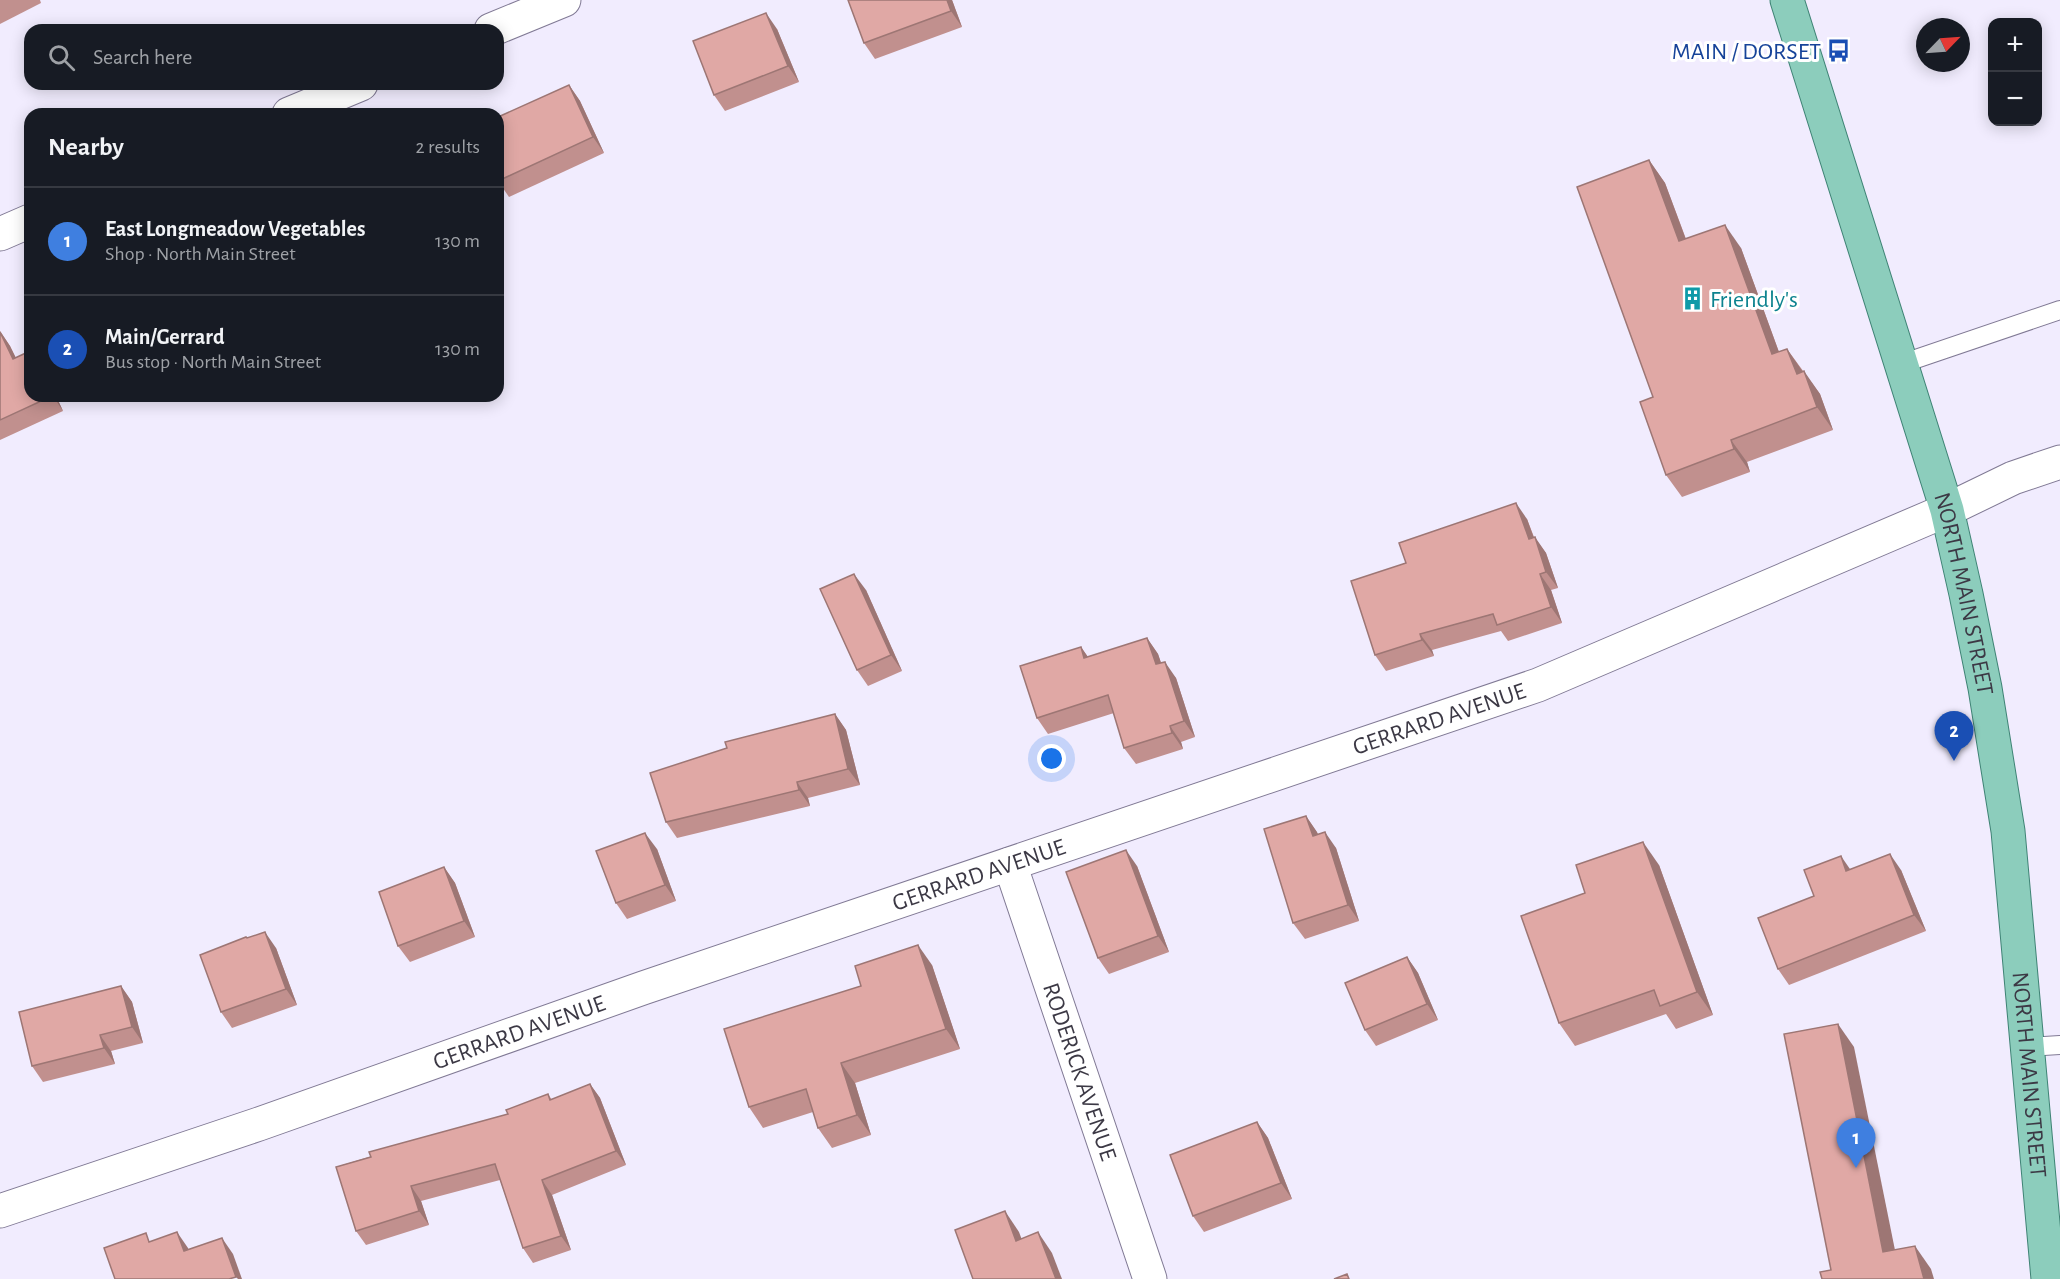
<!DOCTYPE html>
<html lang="en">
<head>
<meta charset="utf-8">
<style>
  :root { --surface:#171b24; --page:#20242c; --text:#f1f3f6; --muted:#9ea1a6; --line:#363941; --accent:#3c6bdb }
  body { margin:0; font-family:"Alegreya Sans",sans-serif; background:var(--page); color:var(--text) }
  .controls { position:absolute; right:18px; top:18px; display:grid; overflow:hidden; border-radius:12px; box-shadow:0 3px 15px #0003 }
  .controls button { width:54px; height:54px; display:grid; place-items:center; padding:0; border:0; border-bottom:2px solid var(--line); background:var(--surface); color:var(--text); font:30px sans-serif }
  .compass { position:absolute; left:1916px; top:18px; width:54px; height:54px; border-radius:50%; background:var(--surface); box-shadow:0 3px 15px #0003; rotate:65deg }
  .you { position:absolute; left:1052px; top:759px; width:21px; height:21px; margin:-15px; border:4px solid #fff; border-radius:50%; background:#1a73e8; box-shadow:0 0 0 9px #1a73e833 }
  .badge { display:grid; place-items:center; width:39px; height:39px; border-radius:50%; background:var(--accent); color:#fff; font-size:20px; font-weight:700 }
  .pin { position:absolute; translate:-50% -50px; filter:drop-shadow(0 2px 3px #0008) }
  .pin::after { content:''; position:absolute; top:32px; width:21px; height:18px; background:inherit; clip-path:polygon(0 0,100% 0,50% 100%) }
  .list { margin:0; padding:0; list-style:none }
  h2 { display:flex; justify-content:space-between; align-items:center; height:78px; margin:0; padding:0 24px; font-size:26px }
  h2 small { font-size:20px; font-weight:400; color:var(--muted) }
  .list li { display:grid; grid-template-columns:39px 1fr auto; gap:18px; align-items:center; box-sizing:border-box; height:108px; padding:0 24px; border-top:2px solid var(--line) }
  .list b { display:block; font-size:22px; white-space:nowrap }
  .list p { margin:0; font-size:20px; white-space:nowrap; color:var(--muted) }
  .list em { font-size:20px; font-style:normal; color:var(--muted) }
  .icon { flex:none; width:33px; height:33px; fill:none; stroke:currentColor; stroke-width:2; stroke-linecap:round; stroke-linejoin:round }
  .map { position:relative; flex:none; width:2060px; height:1279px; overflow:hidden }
  .search { position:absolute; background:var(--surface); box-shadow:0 3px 15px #0003; left:24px; top:24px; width:480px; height:66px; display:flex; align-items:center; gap:15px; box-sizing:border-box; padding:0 21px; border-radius:18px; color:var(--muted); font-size:22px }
  .panel { position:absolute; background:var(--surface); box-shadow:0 3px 15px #0003; left:24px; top:108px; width:480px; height:294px; border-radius:18px }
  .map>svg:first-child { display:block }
</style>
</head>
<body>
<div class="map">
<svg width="2060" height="1279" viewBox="0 0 2060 1279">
  <rect width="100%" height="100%" fill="#f1ecfe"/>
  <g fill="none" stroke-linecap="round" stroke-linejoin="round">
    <defs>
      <g id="service">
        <path d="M 1901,364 L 2060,310"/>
        <path d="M 2028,1047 L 2060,1045"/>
      </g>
      <g id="minor">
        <path d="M 491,30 L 564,0"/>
        <path d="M 289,114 L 361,84"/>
        <path d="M 0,234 L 30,221"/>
        <path id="s1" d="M 1010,864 L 1150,1279"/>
        <path id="s2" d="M 0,1211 L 259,1124 L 643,988 L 1538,685 L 1947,510 L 2013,478 L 2060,462"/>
      </g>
      <g id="primary">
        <path id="s3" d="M 1787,0 L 1947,510 L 1966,594 L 1985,688 L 2008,831 L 2048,1279"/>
      </g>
    </defs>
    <!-- service casing -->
    <use href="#service" stroke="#817a95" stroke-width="20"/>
    <!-- minor casing -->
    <use href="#minor" stroke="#817a95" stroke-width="35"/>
    <!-- primary casing -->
    <use href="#primary" stroke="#3f8375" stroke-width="35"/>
    <!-- service -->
    <use href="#service" stroke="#fff" stroke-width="18"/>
    <!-- minor -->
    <use href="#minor" stroke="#fff" stroke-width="33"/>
    <!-- primary -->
    <use href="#primary" stroke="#8ccdbc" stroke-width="33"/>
  </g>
  <!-- wall -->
  <g fill="#c1908e">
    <path d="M 0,0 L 40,0 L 41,3 L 0,24 Z"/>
    <path d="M 848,0 L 952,0 L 962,27 L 875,59 L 864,43 Z"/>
    <path d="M 777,29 L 799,82 L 725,111 L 714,95 Z"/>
    <path d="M 569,85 L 580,101 L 604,153 L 509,197 L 498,181 Z"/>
    <path d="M 1649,160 L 1665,183 L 1686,239 L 1741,248 L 1779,352 L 1787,349 L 1820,394 L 1833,430 L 1747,462 L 1750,472 L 1682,497 L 1666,475 L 1653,397 Z"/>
    <path d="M 0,331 L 10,346 L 16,358 L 30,396 L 56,396 L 63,411 L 0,440 Z"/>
    <path d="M 1527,519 L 1534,537 L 1546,553 L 1558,588 L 1551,590 L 1562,623 L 1508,641 L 1501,631 L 1432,650 L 1434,656 L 1386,671 L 1375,655 L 1406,563 Z"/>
    <path d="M 866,590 L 902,671 L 868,686 L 857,670 Z"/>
    <path d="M 1147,638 L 1158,654 L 1161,663 L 1176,678 L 1195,737 L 1181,742 L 1183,749 L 1136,764 L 1124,748 L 1114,713 L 1048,734 L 1037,718 L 1081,647 L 1088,657 Z"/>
    <path d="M 835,714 L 846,730 L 860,785 L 808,798 L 810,806 L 677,838 L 666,822 Z"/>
    <path d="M 1306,816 L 1318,834 L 1336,848 L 1359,921 L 1305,939 L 1293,923 Z"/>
    <path d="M 657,849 L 676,901 L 627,919 L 616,903 Z"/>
    <path d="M 1659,865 L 1713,1015 L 1676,1029 L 1666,1014 L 1575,1046 L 1559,1023 L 1585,893 Z"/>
    <path d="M 1137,866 L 1169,952 L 1109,974 L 1098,958 Z"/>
    <path d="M 444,867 L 455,883 L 475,937 L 410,962 L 398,946 Z"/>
    <path d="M 1850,869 L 1901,870 L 1926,931 L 1789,985 L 1778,969 L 1814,896 Z"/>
    <path d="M 247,938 L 276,948 L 297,1005 L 232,1028 L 221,1012 Z"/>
    <path d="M 1407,957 L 1418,973 L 1438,1020 L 1376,1046 L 1365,1030 Z"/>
    <path d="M 932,965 L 960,1049 L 855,1083 L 871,1135 L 832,1148 L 818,1128 L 813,1112 L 763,1128 L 749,1107 Z"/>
    <path d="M 121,986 L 132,1002 L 143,1043 L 111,1051 L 115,1064 L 43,1082 L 32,1066 Z"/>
    <path d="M 590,1084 L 600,1098 L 626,1165 L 552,1195 L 571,1250 L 533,1263 L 523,1248 L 500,1180 L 421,1201 L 429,1225 L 366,1245 L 356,1231 L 336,1167 L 508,1114 L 548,1094 L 552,1100 Z"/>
    <path d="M 1257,1122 L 1268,1138 L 1292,1199 L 1204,1232 L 1193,1216 Z"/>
  </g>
  <!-- shaded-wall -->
  <g fill="#9d7674">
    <path d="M 947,0 L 952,0 L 962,27 L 951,11 Z"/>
    <path d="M 766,13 L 777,29 L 799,82 L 788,66 Z"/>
    <path d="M 569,85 L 580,101 L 604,153 L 593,137 Z"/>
    <path d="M 1649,160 L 1665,183 L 1695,264 L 1679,241 Z"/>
    <path d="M 1725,225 L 1741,248 L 1788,377 L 1772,354 Z"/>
    <path d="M 0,331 L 10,346 L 24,375 L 13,359 Z"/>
    <path d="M 1787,349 L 1803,372 L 1797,374 Z"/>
    <path d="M 1804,371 L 1820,394 L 1833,430 L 1817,407 Z"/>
    <path d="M 53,396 L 56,396 L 63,411 Z"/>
    <path d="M 1731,440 L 1747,462 L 1750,472 L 1734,449 Z"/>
    <path d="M 1516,503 L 1527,519 L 1540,555 L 1529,539 Z"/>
    <path d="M 1535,537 L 1546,553 L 1558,588 L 1546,572 Z"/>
    <path d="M 854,574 L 866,590 L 902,671 L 891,655 Z"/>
    <path d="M 1540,574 L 1551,590 L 1562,623 L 1551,607 Z"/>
    <path d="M 1420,634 L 1432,650 L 1434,656 L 1422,640 Z"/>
    <path d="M 1147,638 L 1158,654 L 1167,680 L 1156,664 Z"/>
    <path d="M 1081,647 L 1092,663 L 1084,658 Z"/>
    <path d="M 1165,662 L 1176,678 L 1195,737 L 1184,721 Z"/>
    <path d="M 835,714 L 846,730 L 860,785 L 848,769 Z"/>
    <path d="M 1170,726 L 1181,742 L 1183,749 L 1172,733 Z"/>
    <path d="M 797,782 L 808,798 L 810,806 L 799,790 Z"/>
    <path d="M 1306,816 L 1317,832 L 1324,852 L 1313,836 Z"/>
    <path d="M 1325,832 L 1336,848 L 1359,921 L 1348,905 Z"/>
    <path d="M 645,833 L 657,849 L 676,901 L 665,885 Z"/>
    <path d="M 1643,842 L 1659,865 L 1713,1015 L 1697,992 Z"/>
    <path d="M 1126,850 L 1137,866 L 1169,952 L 1158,936 Z"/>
    <path d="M 1890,854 L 1901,870 L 1926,931 L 1914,915 Z"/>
    <path d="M 1841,856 L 1852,872 L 1846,871 Z"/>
    <path d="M 444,867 L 455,883 L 475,937 L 464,921 Z"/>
    <path d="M 265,932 L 276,948 L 297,1005 L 286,989 Z"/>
    <path d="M 918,945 L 932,965 L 960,1049 L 946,1029 Z"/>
    <path d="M 1407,957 L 1418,973 L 1438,1020 L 1427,1004 Z"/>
    <path d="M 121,986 L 132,1002 L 143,1043 L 132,1027 Z"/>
    <path d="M 1838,1024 L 1854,1047 L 1900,1275 L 1883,1252 Z"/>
    <path d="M 100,1035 L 111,1051 L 115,1064 L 104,1048 Z"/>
    <path d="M 841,1063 L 855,1083 L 871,1135 L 857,1115 Z"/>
    <path d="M 590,1084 L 600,1098 L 626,1165 L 616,1151 Z"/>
    <path d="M 1257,1122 L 1268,1138 L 1292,1199 L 1281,1183 Z"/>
    <path d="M 542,1180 L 552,1195 L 571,1250 L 561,1236 Z"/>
    <path d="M 411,1186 L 421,1201 L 429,1225 L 419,1211 Z"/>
    <path d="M 1005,1211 L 1019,1232 L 1030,1261 L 1016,1241 Z"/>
    <path d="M 177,1232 L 188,1248 L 195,1267 L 184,1251 Z"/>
    <path d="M 1038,1232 L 1052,1253 L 1062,1279 L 1056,1279 Z"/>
    <path d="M 222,1238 L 233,1254 L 242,1279 L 238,1279 L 236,1277 Z"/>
    <path d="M 1915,1246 L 1931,1269 L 1934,1279 L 1924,1279 Z"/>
  </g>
  <!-- building -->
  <g fill="#e0a8a5" stroke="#9d7674" stroke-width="1.5">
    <path d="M 848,0 L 947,0 L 951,11 L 864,43 Z"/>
    <path d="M 766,13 L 788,66 L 714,95 L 693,41 Z"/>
    <path d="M 569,85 L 593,137 L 498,181 L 498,117 Z"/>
    <path d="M 1649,160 L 1679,241 L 1725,225 L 1772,354 L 1787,349 L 1797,374 L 1804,371 L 1817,407 L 1731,440 L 1734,449 L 1666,475 L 1640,402 L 1653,397 L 1577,187 Z"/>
    <path d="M 0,332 L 13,359 L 30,351 L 30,396 L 52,396 L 0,420 Z"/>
    <path d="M 1516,503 L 1529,539 L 1535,537 L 1546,572 L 1540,574 L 1551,607 L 1497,625 L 1493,614 L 1420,634 L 1422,640 L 1375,655 L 1351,581 L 1406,563 L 1399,543 Z"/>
    <path d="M 854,574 L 891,655 L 857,670 L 820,589 Z"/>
    <path d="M 1147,638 L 1156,664 L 1165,662 L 1184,721 L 1170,726 L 1172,733 L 1124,748 L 1108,695 L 1037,718 L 1020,666 L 1081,647 L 1084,658 Z"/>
    <path d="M 835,714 L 848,769 L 797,782 L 799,790 L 666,822 L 650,773 L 727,748 L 725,742 Z"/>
    <path d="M 1306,816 L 1313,836 L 1325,832 L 1348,905 L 1293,923 L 1264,829 Z"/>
    <path d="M 645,833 L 665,885 L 616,903 L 596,851 Z"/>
    <path d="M 1643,842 L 1697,992 L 1660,1006 L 1654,990 L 1559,1023 L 1521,916 L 1585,893 L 1576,865 Z"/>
    <path d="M 1126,850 L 1158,936 L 1098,958 L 1066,872 Z"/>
    <path d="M 1890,854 L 1914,915 L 1778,969 L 1758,918 L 1814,896 L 1804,870 L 1841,856 L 1846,871 Z"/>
    <path d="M 444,867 L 464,921 L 398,946 L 379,892 Z"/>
    <path d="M 265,932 L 286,989 L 221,1012 L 200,955 L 246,937 L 247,938 Z"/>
    <path d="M 918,945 L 946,1029 L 841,1063 L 857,1115 L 818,1128 L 806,1089 L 749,1107 L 724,1029 L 861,986 L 855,966 Z"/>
    <path d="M 1407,957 L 1427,1004 L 1365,1030 L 1345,983 Z"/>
    <path d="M 121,986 L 132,1027 L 100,1035 L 104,1048 L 32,1066 L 19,1012 Z"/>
    <path d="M 1838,1024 L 1883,1252 L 1915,1246 L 1924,1279 L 1822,1279 L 1820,1272 L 1831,1270 L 1784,1034 Z"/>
    <path d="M 590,1084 L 616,1151 L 542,1180 L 561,1236 L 523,1248 L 495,1164 L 411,1186 L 419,1211 L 356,1231 L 336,1167 L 371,1157 L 369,1152 L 508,1114 L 506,1110 L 548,1094 L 550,1100 Z"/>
    <path d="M 1257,1122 L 1281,1183 L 1193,1216 L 1170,1155 Z"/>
    <path d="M 1005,1211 L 1016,1241 L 1038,1232 L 1056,1279 L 973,1279 L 955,1230 Z"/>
    <path d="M 177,1232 L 184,1251 L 222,1238 L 236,1277 L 229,1279 L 115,1279 L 104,1248 L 146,1233 L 149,1242 Z"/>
    <path d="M 1347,1274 L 1349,1279 L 1334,1279 Z"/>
  </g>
  <!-- icons -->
  <defs>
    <symbol id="bus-bare" viewBox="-9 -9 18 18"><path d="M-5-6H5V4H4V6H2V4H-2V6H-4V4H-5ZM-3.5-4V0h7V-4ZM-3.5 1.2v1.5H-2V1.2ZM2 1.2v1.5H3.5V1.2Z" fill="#1a4fb4" stroke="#fff" stroke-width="2.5" paint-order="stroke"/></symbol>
    <symbol id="building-bare" viewBox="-9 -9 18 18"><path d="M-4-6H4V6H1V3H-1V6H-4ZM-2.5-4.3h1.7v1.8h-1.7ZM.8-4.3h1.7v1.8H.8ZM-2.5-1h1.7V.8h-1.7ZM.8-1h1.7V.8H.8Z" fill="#0f9aa8" stroke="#fff" stroke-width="2.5" paint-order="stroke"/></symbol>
  </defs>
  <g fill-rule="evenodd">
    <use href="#bus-bare" x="1822" y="34" width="33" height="33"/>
    <use href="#building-bare" x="1676" y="282" width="33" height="33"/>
  </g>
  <g text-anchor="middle" stroke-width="6" stroke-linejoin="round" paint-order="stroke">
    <!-- transit labels -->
    <g font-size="24" fill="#164399" stroke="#fff" text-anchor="end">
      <text x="1821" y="59">MAIN / DORSET</text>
    </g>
    <!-- culture labels -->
    <g font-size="24" fill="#0d838f" stroke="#fff" text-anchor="start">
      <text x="1710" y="307">Friendly's</text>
    </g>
    <!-- street labels -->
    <g font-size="24" fill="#3c3945" stroke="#fff">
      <text dy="8" stroke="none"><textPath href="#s3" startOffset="620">NORTH MAIN STREET</textPath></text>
      <text dy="8" stroke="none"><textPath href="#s2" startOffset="1521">GERRARD AVENUE</textPath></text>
      <text dy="8" stroke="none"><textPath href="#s2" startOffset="1035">GERRARD AVENUE</textPath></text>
      <text dy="8" stroke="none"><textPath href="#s2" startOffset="549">GERRARD AVENUE</textPath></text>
      <text dy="8" stroke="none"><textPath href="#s1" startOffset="219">RODERICK AVENUE</textPath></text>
      <text dy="8" stroke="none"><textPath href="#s3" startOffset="1106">NORTH MAIN STREET</textPath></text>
    </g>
  </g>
</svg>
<div class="controls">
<button>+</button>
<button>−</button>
</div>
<svg class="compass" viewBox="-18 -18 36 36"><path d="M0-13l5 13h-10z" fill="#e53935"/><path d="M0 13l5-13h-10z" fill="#9ea1a6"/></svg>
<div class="you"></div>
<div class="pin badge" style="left:1856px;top:1168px;background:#3f7fe0">1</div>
<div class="pin badge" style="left:1954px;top:761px;background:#1a4fb4">2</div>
<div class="search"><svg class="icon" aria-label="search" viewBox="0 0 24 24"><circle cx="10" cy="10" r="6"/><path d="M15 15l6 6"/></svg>Search here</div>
<section class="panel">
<h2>Nearby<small>2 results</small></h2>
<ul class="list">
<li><span class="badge" style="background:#3f7fe0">1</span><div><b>East Longmeadow Vegetables</b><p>Shop · North Main Street</p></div><em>130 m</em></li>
<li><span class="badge" style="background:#1a4fb4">2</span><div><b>Main/Gerrard</b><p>Bus stop · North Main Street</p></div><em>130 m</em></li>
</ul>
</section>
</div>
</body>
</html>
